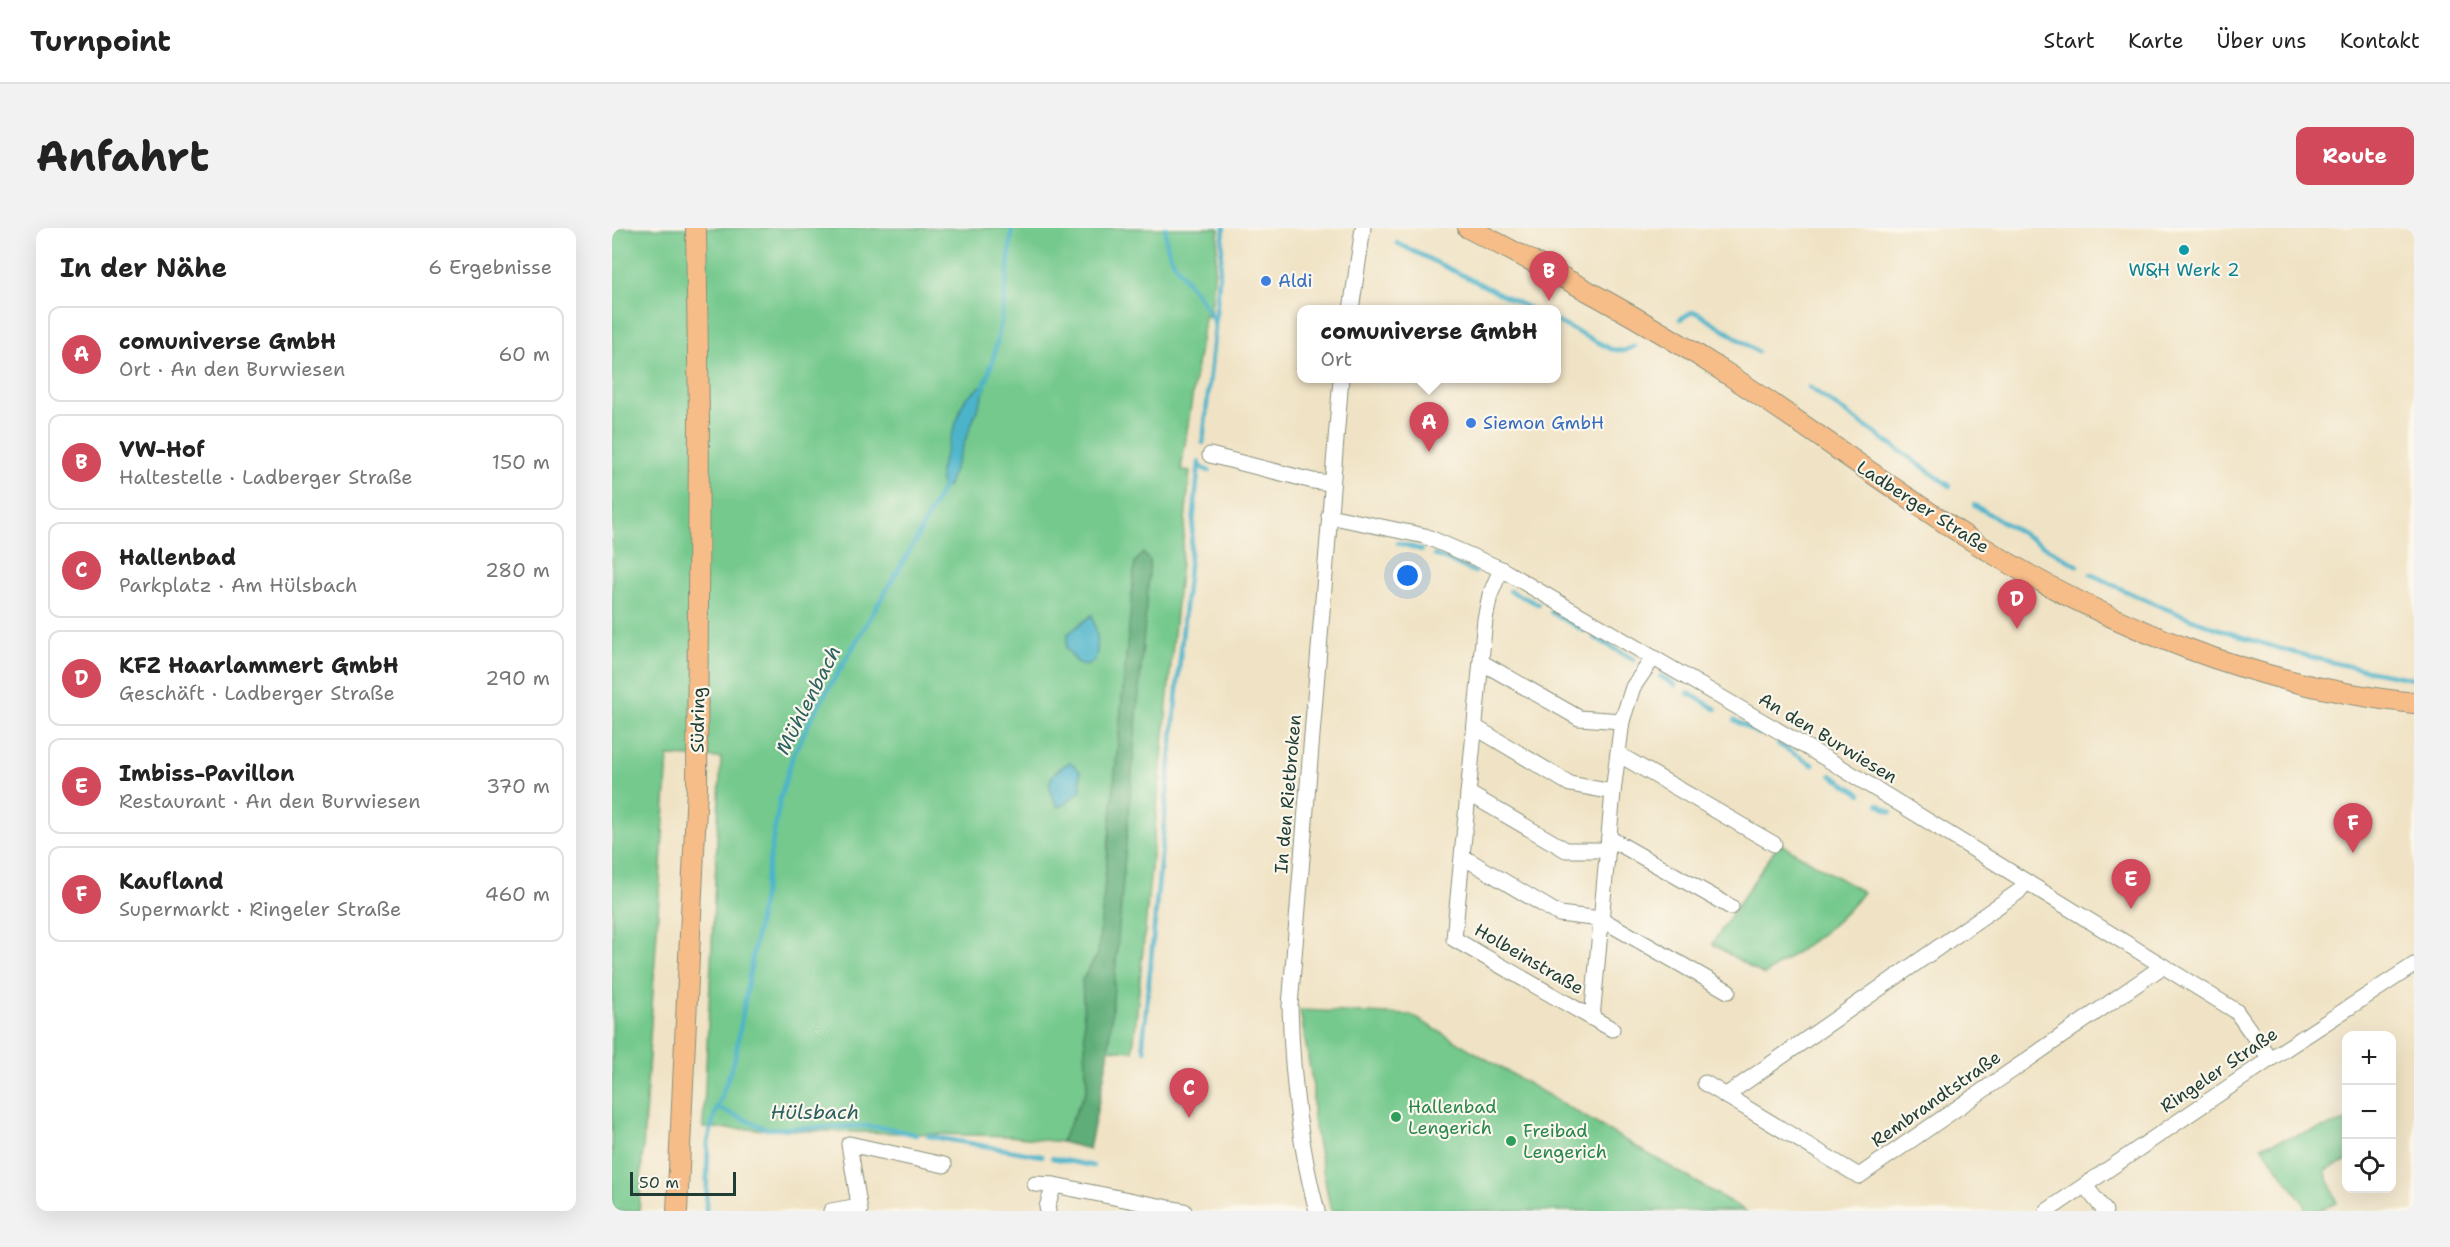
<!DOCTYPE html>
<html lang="de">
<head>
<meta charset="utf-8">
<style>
  :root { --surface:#fff; --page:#f2f2f2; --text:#222; --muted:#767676; --line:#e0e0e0; --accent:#d1495b }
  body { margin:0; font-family:"Shantell Sans",sans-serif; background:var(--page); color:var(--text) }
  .controls { position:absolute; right:18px; bottom:18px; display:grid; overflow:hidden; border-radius:12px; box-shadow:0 6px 24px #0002 }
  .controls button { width:54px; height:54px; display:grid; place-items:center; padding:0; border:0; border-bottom:2px solid var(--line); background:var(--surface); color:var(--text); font:30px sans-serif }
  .scale { position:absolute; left:18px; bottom:15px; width:106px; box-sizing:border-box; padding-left:6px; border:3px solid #1f3d34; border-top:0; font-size:16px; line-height:21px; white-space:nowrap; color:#1f3d34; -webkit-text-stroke:4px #fbf7ec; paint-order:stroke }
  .you { position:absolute; left:796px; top:348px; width:21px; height:21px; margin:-15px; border:4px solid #fff; border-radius:50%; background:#1a73e8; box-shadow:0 0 0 9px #1a73e833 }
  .badge { display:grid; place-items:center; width:39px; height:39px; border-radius:50%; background:var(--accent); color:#fff; font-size:20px; font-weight:700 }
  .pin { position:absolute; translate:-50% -50px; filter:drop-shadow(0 2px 3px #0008) }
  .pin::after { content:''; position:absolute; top:32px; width:21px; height:18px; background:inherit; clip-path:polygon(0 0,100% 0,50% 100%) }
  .popup { position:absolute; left:685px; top:77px; width:264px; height:78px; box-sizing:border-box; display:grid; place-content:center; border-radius:12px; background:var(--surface); filter:drop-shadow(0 2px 4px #0005); font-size:20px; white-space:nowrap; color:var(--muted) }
  .popup b { font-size:22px; color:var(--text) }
  .popup::after { content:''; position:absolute; left:50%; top:100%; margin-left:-12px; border:12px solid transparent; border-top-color:var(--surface) }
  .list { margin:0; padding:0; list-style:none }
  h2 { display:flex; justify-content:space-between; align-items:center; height:78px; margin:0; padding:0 24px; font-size:26px }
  h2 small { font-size:20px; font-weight:400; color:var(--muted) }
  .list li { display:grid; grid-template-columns:39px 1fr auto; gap:18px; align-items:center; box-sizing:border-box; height:96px; margin:0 12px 12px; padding:0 12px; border:2px solid var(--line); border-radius:12px }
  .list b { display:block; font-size:22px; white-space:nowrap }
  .list p { margin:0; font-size:20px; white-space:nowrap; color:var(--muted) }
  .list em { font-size:20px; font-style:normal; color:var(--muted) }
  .icon { flex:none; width:33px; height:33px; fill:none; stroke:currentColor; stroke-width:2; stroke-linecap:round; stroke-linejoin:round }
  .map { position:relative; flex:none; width:1802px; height:983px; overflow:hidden; border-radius:12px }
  header { display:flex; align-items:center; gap:36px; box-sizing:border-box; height:84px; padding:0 30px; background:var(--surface); border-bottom:2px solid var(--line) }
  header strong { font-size:28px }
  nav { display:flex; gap:33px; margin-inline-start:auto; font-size:21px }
  .intro { display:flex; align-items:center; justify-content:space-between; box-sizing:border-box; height:144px; padding:0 36px }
  h1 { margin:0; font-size:42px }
  .button { padding:15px 27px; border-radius:12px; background:var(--accent); color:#fff; font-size:21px; font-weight:700 }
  main { display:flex; gap:36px; padding:0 36px }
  aside { flex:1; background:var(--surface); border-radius:12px; box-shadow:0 6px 24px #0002 }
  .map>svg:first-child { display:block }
</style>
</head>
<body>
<header>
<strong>Turnpoint</strong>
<nav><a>Start</a><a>Karte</a><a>Über uns</a><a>Kontakt</a></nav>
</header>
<div class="intro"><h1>Anfahrt</h1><a class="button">Route</a></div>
<main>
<aside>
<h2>In der Nähe<small>6 Ergebnisse</small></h2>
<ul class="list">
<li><span class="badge">A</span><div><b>comuniverse GmbH</b><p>Ort · An den Burwiesen</p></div><em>60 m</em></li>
<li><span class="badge">B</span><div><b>VW-Hof</b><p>Haltestelle · Ladberger Straße</p></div><em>150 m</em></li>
<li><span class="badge">C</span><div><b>Hallenbad</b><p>Parkplatz · Am Hülsbach</p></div><em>280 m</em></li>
<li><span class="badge">D</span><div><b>KFZ Haarlammert GmbH</b><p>Geschäft · Ladberger Straße</p></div><em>290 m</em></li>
<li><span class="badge">E</span><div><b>Imbiss-Pavillon</b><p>Restaurant · An den Burwiesen</p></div><em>370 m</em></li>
<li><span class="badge">F</span><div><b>Kaufland</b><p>Supermarkt · Ringeler Straße</p></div><em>460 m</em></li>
</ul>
</aside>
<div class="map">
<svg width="1802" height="983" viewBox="0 0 1802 983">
  <rect width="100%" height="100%" fill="#fbf7ec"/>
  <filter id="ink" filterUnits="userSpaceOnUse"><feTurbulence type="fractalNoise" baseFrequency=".0167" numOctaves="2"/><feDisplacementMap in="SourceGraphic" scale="12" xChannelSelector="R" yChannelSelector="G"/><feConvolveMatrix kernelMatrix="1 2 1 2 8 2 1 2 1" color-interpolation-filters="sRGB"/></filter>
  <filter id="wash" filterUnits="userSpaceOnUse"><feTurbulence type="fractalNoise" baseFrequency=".008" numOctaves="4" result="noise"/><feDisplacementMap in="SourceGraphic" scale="24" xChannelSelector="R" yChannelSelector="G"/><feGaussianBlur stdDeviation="1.35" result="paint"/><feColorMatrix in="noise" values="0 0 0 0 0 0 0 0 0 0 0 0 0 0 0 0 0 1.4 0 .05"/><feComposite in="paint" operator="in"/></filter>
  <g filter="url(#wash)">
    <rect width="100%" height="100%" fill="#f0e3c5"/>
    <!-- green -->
    <g fill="#74c98d" stroke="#4a8360" stroke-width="1.5">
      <path d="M 0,0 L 607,0 L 598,90 L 593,86 L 569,242 L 578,243 L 521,823 L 496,821 L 516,582 L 474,845 L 475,861 L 449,914 L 396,908 L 91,900 L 109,530 L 56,528 L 27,983 L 0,983 Z"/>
      <path d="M 1167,615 L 1251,664 C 1225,700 1187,722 1152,747 L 1100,716 Z"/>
      <path d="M 688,782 L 799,787 L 1134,983 L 719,983 L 701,892 L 701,859 Z"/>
      <path d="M 1734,893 L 1734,933 L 1713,942 L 1725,975 L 1705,983 L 1694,983 L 1691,974 L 1649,918 Z"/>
    </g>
    <!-- forest -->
    <path fill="#5fad78" stroke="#3f7556" stroke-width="1.5" d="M 531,325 L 538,333 L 496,829 L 477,921 L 449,914 L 475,861 L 470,752 L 486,726 L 523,334 Z"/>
    <!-- water -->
    <g fill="#4cb4ca" stroke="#36787f" stroke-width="1.5">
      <path d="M 369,158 L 374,159 L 335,259 L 329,257 L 328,242 L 350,177 L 354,170 Z"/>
      <path d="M 480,387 C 484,404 489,416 482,434 L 473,437 L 465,434 L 454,420 L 456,406 Z"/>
      <path d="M 458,534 L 468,543 L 469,562 L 452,577 L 446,579 C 432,556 435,547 458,534 Z"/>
    </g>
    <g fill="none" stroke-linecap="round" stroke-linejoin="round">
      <!-- stream -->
      <g stroke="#4cb4ca" stroke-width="4.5">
        <path d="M 554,0 C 550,40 592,62 603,98 L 591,215"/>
        <path d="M 785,15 L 921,82"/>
        <path d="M 1068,91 L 1080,84 L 1086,85 L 1146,124"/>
        <path d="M 944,93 L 999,121 L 1012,123 L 1023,118"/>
        <path d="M 603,95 L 612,0"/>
        <path d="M 1197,159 L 1338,258"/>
        <path d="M 370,164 C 391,112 394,56 400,0"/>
        <path d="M 587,236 L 592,241 L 597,243"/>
        <path d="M 1362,277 L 1466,338"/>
        <path d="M 786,315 L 810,322"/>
        <path d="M 823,327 L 863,344"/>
        <path d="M 1479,346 C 1580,398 1690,432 1802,451"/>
        <path d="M 898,363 L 926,376"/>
        <path d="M 939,384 L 972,403"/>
        <path d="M 982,409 L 1022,432"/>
        <path d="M 1048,448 L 1063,457"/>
        <path d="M 1076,465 L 1104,481"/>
        <path d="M 1122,492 L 1147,506"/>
        <path d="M 1166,516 L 1201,537"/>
        <path d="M 1219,547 L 1249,566"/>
        <path d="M 1266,576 L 1279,584"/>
        <path d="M 533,823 L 531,815 L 587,234"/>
        <path d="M 106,880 L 155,901 L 250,898 L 276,900 L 304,907"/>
        <path d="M 316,908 L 430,928"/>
        <path d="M 440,930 L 481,938"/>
        <path d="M 94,983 L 96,914 L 102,889 L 123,830 L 168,571 L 181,527 L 201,487 L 305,310 L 334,253"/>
      </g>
    </g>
  </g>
  <g filter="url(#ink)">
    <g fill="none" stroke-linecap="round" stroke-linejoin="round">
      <defs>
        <g id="minor">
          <path d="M 739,82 L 751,0"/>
          <path d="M 598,227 L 701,253 L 720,255"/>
          <path d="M 717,288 L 813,308 L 889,341 L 1220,534 L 1624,783 L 1658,831"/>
          <path d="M 889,341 L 878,367 L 873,391 L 842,711 L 980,790 L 1001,564 L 1010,493 L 1021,459 L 1041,430"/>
          <path d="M 869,434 L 967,490 L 1010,493"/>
          <path d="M 863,499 L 958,556 L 1001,564"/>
          <path d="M 1006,526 L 1162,616"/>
          <path d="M 856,565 L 954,622 L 995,622"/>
          <path d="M 997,610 L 1119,679"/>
          <path d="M 851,629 L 947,686 L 989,691 L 1116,763"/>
          <path d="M 980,790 L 1000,801"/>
          <path d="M 1093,855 L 1247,948 L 1551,738"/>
          <path d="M 1113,868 L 1406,664 L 1414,654"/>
          <path d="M 423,956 L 442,957 L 435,979 L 436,983"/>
          <path d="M 442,957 L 572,983"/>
          <path d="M 1473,958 L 1493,983"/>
          <path d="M 219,983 L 247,978"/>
          <path d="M 248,983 L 237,916 L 332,937"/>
          <path d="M 705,983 C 687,917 680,847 678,778 L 729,150"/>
          <path d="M 1435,983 L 1658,831 L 1802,737"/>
        </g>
        <g id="major">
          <path d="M 856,0 C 944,45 1031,91 1114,145 C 1199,200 1280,262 1367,317 C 1497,399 1649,459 1802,475"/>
          <path d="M 65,983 L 85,559 L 87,191 L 84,0"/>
        </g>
      </defs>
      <!-- minor casing -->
      <use href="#minor" stroke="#88907c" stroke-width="17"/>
      <!-- major casing -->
      <use href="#major" stroke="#88907c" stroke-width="22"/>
      <!-- minor -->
      <use href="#minor" stroke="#fff" stroke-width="15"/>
      <!-- major -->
      <use href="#major" stroke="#f7bd88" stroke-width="20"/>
    </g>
  </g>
  <!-- markers -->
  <circle fill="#0f9aa8" stroke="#fbf7ec" stroke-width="2" cx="1572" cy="22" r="6"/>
  <g fill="#3f7fe0" stroke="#fbf7ec" stroke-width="2">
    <circle cx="654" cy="53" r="6"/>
    <circle cx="859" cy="195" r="6"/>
  </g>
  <g fill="#2e9e5b" stroke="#fbf7ec" stroke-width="2">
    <circle cx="784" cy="889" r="6"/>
    <circle cx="899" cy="913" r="6"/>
  </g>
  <g text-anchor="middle" stroke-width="4.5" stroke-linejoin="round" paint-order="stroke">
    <!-- culture labels -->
    <g font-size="18" fill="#0d838f" stroke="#fbf7ec">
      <text x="1572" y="48">W&amp;H Werk 2</text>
    </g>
    <!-- shop labels -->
    <g font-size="18" fill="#366cbe" stroke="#fbf7ec" text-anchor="start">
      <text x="666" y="59">Aldi</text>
      <text x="871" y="201">Siemon GmbH</text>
    </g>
    <!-- street labels -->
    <g font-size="18" fill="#1f3d34" stroke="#fbf7ec">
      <text transform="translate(1311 279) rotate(33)" y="6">Ladberger Straße</text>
      <text transform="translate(86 492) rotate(-89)" y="6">Südring</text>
      <text transform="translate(1216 510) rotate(31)" y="6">An den Burwiesen</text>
      <text transform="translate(676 566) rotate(-85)" y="6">In den Rietbroken</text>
      <text transform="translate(917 731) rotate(30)" y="6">Holbeinstraße</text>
      <text transform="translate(1607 842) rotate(-34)" y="6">Ringeler Straße</text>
      <text transform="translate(1324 871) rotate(-35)" y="6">Rembrandtstraße</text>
    </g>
    <!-- leisure labels -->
    <g font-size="18" fill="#27864d" stroke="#fbf7ec" text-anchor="start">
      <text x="796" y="885">Hallenbad<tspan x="796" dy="21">Lengerich</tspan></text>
      <text x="911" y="909">Freibad<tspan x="911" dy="21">Lengerich</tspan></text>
    </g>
    <!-- water labels -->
    <g font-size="20" font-style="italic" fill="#2c6161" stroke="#fbf7ec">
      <text transform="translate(196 472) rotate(-63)" y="7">Mühlenbach</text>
      <text x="203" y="891">Hülsbach</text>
    </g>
  </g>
</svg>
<div class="controls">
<button>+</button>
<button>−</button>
<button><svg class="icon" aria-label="locate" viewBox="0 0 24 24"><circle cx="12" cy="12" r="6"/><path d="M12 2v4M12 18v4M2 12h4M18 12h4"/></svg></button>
</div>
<div class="scale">50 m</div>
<div class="you"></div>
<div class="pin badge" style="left:817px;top:224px">A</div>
<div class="popup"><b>comuniverse GmbH</b>Ort</div>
<div class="pin badge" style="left:937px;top:73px">B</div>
<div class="pin badge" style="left:577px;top:890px">C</div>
<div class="pin badge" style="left:1405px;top:401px">D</div>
<div class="pin badge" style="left:1519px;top:681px">E</div>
<div class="pin badge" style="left:1741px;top:625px">F</div>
</div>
</main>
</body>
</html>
